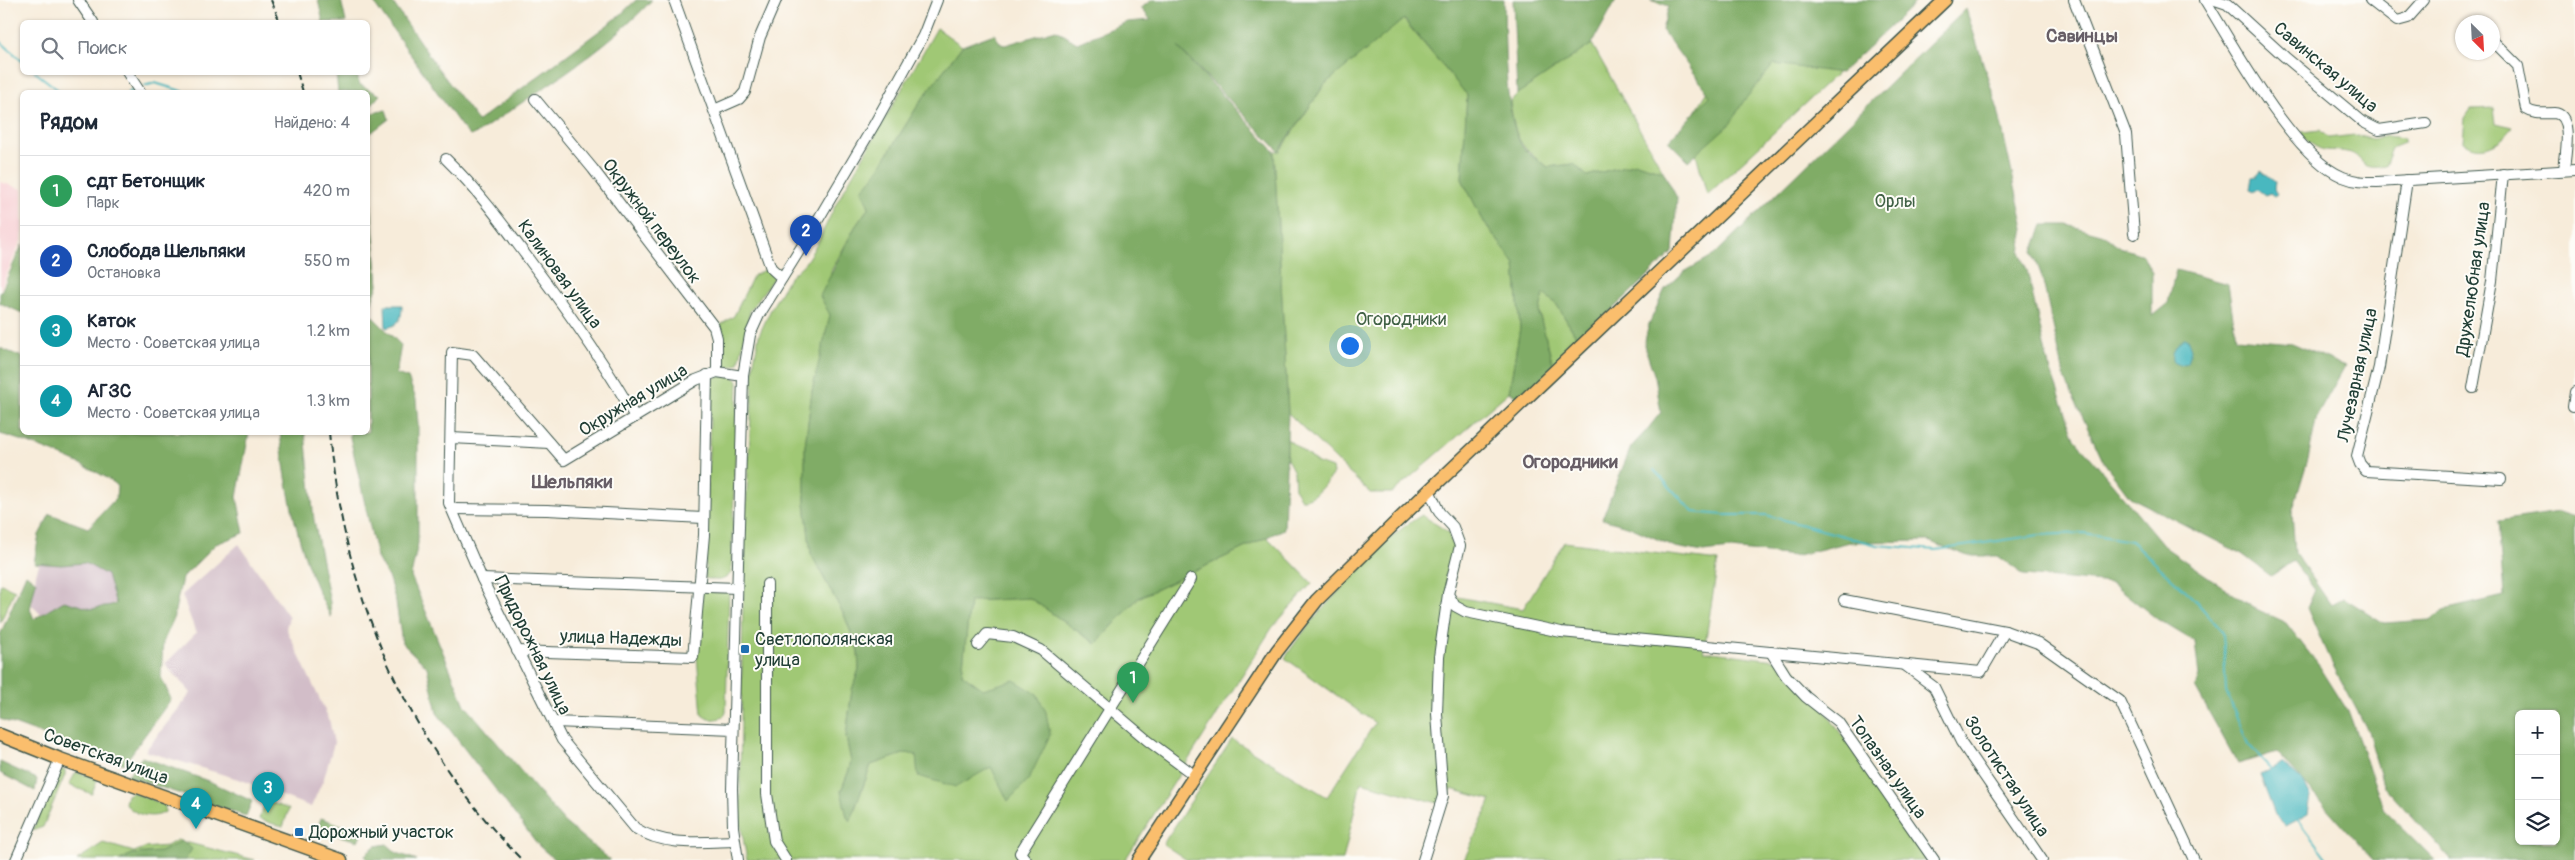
<!DOCTYPE html>
<html lang="ru">
<head>
<meta charset="utf-8">
<style>
  :root { --surface:#fff; --page:#f2f2f3; --text:#1f2937; --muted:#747a83; --line:#e0e1e3; --accent:#b45309 }
  body { margin:0; font-family:Pangolin,sans-serif; background:var(--page); color:var(--text) }
  .controls { position:absolute; right:15px; bottom:15px; display:grid; overflow:hidden; border-radius:8px; box-shadow:0 1px 4px #0004 }
  .controls button { width:45px; height:45px; display:grid; place-items:center; padding:0; border:0; border-bottom:1px solid var(--line); background:var(--surface); color:var(--text); font:25px sans-serif }
  .compass { position:absolute; left:2455px; top:15px; width:45px; height:45px; border-radius:50%; background:var(--surface); box-shadow:0 1px 4px #0004; rotate:156deg }
  .you { position:absolute; left:1349px; top:345px; width:18px; height:18px; margin:-12px; border:4px solid #fff; border-radius:50%; background:#1a73e8; box-shadow:0 0 0 8px #1a73e833 }
  .badge { display:grid; place-items:center; width:32px; height:32px; border-radius:50%; background:var(--accent); color:#fff; font-size:16px; font-weight:700 }
  .pin { position:absolute; translate:-50% -41px; filter:drop-shadow(0 1px 2px #0008) }
  .pin::after { content:''; position:absolute; top:26px; width:18px; height:15px; background:inherit; clip-path:polygon(0 0,100% 0,50% 100%) }
  .list { margin:0; padding:0; list-style:none }
  h2 { display:flex; justify-content:space-between; align-items:center; height:65px; margin:0; padding:0 20px; font-size:21px }
  h2 small { font-size:16px; font-weight:400; color:var(--muted) }
  .list li { display:grid; grid-template-columns:32px 1fr auto; gap:15px; align-items:center; box-sizing:border-box; height:70px; padding:0 20px; border-top:1px solid var(--line) }
  .list b { display:block; font-size:19px; white-space:nowrap }
  .list p { margin:0; font-size:16px; white-space:nowrap; color:var(--muted) }
  .list em { font-size:16px; font-style:normal; color:var(--muted) }
  .icon { flex:none; width:28px; height:28px; fill:none; stroke:currentColor; stroke-width:2; stroke-linecap:round; stroke-linejoin:round }
  .map { position:relative; flex:none; width:2575px; height:860px; overflow:hidden }
  .search { position:absolute; background:var(--surface); box-shadow:0 1px 4px #0004; left:20px; top:20px; width:350px; height:55px; display:flex; align-items:center; gap:12px; box-sizing:border-box; padding:0 18px; border-radius:8px; color:var(--muted); font-size:19px }
  .panel { position:absolute; background:var(--surface); box-shadow:0 1px 4px #0004; left:20px; top:90px; width:350px; height:345px; border-radius:8px }
  .map>svg:first-child { display:block }
</style>
</head>
<body>
<div class="map">
<svg width="2575" height="860" viewBox="0 0 2575 860">
  <rect width="100%" height="100%" fill="#fdfcf7"/>
  <filter id="ink" filterUnits="userSpaceOnUse"><feTurbulence type="fractalNoise" baseFrequency=".02" numOctaves="2"/><feDisplacementMap in="SourceGraphic" scale="10" xChannelSelector="R" yChannelSelector="G"/><feConvolveMatrix kernelMatrix="1 2 1 2 8 2 1 2 1" color-interpolation-filters="sRGB"/></filter>
  <filter id="wash" filterUnits="userSpaceOnUse"><feTurbulence type="fractalNoise" baseFrequency=".0096" numOctaves="4" result="noise"/><feDisplacementMap in="SourceGraphic" scale="20" xChannelSelector="R" yChannelSelector="G"/><feGaussianBlur stdDeviation="1.12" result="paint"/><feColorMatrix in="noise" values="0 0 0 0 0 0 0 0 0 0 0 0 0 0 0 0 0 1.4 0 .05"/><feComposite in="paint" operator="in"/></filter>
  <g filter="url(#wash)">
    <rect width="100%" height="100%" fill="#f7ecda"/>
    <!-- built -->
    <path fill="#f7cfd4" d="M 0,182 L 22,189 L 22,238 L 0,290 Z"/>
    <!-- industrial -->
    <g fill="#d2bdc8">
      <path d="M 58,534 L 129,589 L 69,645 L 32,605 L 36,574 L 43,551 Z"/>
      <path d="M 239,544 L 289,617 L 286,628 L 329,719 L 334,743 L 324,778 L 311,807 L 238,779 L 145,751 L 191,693 L 165,664 L 196,633 L 182,595 Z"/>
    </g>
    <!-- green -->
    <g fill="#a0c874" stroke="#608254">
      <path d="M 1758,12 L 1891,23 L 1707,195 L 1688,123 Z"/>
      <path d="M 1403,19 L 1467,95 L 1462,179 L 1484,222 L 1515,264 L 1520,328 L 1509,392 L 1392,493 L 1370,493 L 1288,413 L 1274,151 L 1280,151 L 1325,84 Z"/>
      <path d="M 937,28 L 962,46 L 920,102 L 874,176 L 862,190 L 869,207 L 855,227 L 831,271 L 831,315 L 812,391 L 805,446 L 805,503 L 811,554 L 845,617 L 858,651 L 859,669 L 852,690 L 846,737 L 851,761 L 849,770 L 841,791 L 851,820 L 871,765 L 906,753 L 916,754 L 983,689 L 962,674 L 970,601 L 1030,598 L 1096,644 L 1138,598 L 1267,537 L 1312,583 L 1272,628 L 1125,860 L 747,860 L 740,821 L 740,779 L 744,543 L 754,361 L 759,335 L 772,307 L 789,278 L 805,263 L 817,244 L 836,204 Z"/>
      <path d="M 1592,44 L 1663,171 L 1636,163 L 1587,176 L 1574,164 L 1548,167 C 1517,145 1516,139 1510,102 L 1517,94 Z"/>
      <path d="M 2494,108 L 2496,123 L 2513,127 C 2502,143 2481,155 2463,142 L 2465,118 L 2471,109 Z"/>
      <path d="M 2320,130 L 2328,138 L 2355,135 L 2372,139 L 2387,136 L 2404,138 L 2404,143 L 2392,148 L 2385,166 C 2357,172 2365,155 2347,152 C 2325,148 2324,155 2304,138 L 2302,132 Z"/>
      <path d="M 764,270 L 768,270 L 774,277 L 750,311 L 739,363 L 731,367 L 723,366 L 720,361 L 719,326 L 734,316 L 753,276 Z"/>
      <path d="M 1544,294 L 1557,305 L 1579,341 L 1571,340 L 1554,368 L 1539,313 Z"/>
      <path d="M 717,376 L 734,377 L 738,381 L 731,573 C 724,582 716,581 705,578 L 711,382 Z"/>
      <path d="M 1287,439 L 1318,463 L 1332,468 L 1333,474 C 1324,484 1315,500 1301,499 L 1295,490 L 1294,472 L 1287,459 Z"/>
      <path d="M 1422,515 L 1448,532 L 1455,552 L 1452,596 L 1523,609 L 1564,542 L 1718,561 L 1704,651 L 1791,662 L 1929,860 L 1464,860 L 1491,800 L 1451,789 L 1445,805 L 1361,782 L 1343,860 L 1187,860 L 1163,844 L 1232,739 L 1327,797 L 1375,723 L 1285,658 C 1304,628 1326,605 1351,578 C 1373,555 1394,531 1422,515 Z"/>
      <path d="M 1,584 L 15,590 L 0,623 L 0,586 Z"/>
      <path d="M 729,590 L 726,712 L 723,717 C 715,720 709,721 702,715 L 697,657 L 701,591 Z"/>
      <path d="M 59,770 L 65,770 L 65,775 L 43,827 L 32,831 Z"/>
      <path d="M 76,772 L 95,778 L 97,781 L 92,794 L 69,785 Z"/>
      <path d="M 132,792 L 165,805 L 165,812 C 154,820 133,815 125,803 L 127,795 Z"/>
      <path d="M 266,801 L 289,809 L 283,827 L 259,819 Z"/>
      <path d="M 177,840 L 255,860 L 77,860 L 103,843 L 134,852 L 144,848 L 167,846 Z"/>
    </g>
    <!-- forest -->
    <g fill="#80ac66" stroke="#50744d" fill-rule="evenodd">
      <path d="M 318,0 L 341,0 L 346,22 L 323,22 Z"/>
      <path d="M 372,0 L 391,0 L 437,67 L 478,121 L 618,17 L 636,0 L 652,0 C 603,53 537,91 479,132 L 470,136 L 461,126 Z"/>
      <path d="M 1152,0 L 1504,0 C 1505,33 1503,128 1526,151 C 1532,157 1541,162 1548,167 L 1574,164 L 1587,176 L 1636,163 L 1663,171 L 1677,198 L 1673,252 L 1579,341 L 1557,305 L 1544,294 L 1539,313 L 1554,368 L 1520,399 L 1509,392 L 1520,328 L 1515,264 L 1484,222 L 1462,179 L 1467,95 L 1404,19 L 1325,84 L 1279,151 L 1178,47 L 1274,151 L 1288,413 L 1284,529 L 1138,598 L 1096,644 L 1030,598 L 970,601 L 962,674 L 983,689 L 1014,680 L 1037,694 L 1046,712 L 1050,735 L 1029,779 L 1008,801 L 991,767 L 956,787 L 918,776 L 916,755 L 906,753 L 871,765 L 850,821 L 847,817 L 841,791 L 849,770 L 851,761 L 846,737 L 852,690 L 859,669 L 858,651 L 845,617 L 811,554 L 805,503 L 805,446 L 812,391 L 830,315 L 820,296 L 855,227 L 869,207 L 862,190 L 874,176 L 920,102 L 962,46 L 994,34 L 1001,44 L 1005,45 L 1056,30 L 1077,43 L 1127,22 L 1151,20 L 1141,8 Z"/>
      <path d="M 1513,0 L 1616,0 L 1592,44 L 1517,94 Z"/>
      <path d="M 1650,0 L 1918,0 L 1841,73 L 1774,64 L 1743,102 L 1731,123 L 1688,161 L 1668,141 L 1710,96 L 1662,30 L 1669,6 Z"/>
      <path d="M 1966,9 L 1998,110 L 2024,228 L 2020,252 L 2027,270 L 2048,363 L 2075,439 L 2166,548 L 2254,608 L 2286,623 L 2320,667 L 2349,713 L 2384,810 L 2435,860 L 2373,860 L 2277,752 L 2238,764 L 2195,687 L 2199,676 L 2195,642 L 2157,619 L 2112,583 L 2024,575 L 1998,556 L 1968,556 L 1928,541 L 1850,542 L 1794,556 L 1731,549 L 1703,552 L 1675,547 L 1630,527 L 1602,519 L 1631,447 L 1646,431 L 1661,412 L 1655,377 L 1644,345 L 1649,324 L 1665,289 L 1684,272 L 1714,255 Z"/>
      <path d="M 336,73 L 357,73 L 359,84 L 380,95 L 368,108 L 368,92 L 338,92 Z"/>
      <path d="M 386,110 L 389,119 L 368,135 L 368,114 Z"/>
      <path d="M 368,167 L 378,285 L 368,312 L 401,345 L 396,374 L 408,378 L 416,399 L 418,424 L 418,543 L 411,576 L 465,705 L 564,822 L 610,860 L 555,860 L 539,846 L 437,713 L 427,667 L 402,643 L 396,602 L 389,579 L 377,558 L 350,437 L 350,433 L 368,432 Z"/>
      <path d="M 2043,225 L 2067,225 L 2101,234 L 2122,248 L 2143,255 L 2152,273 L 2152,316 L 2168,303 L 2176,270 L 2228,284 L 2236,338 L 2292,343 L 2345,366 L 2317,416 L 2308,459 L 2292,512 L 2295,553 L 2331,605 L 2344,598 L 2384,623 L 2429,620 L 2448,609 L 2504,596 L 2498,521 L 2559,512 L 2575,517 L 2575,860 L 2451,860 L 2383,785 L 2368,731 L 2328,656 L 2307,608 L 2315,590 L 2293,561 L 2271,576 L 2242,554 L 2130,497 L 2103,461 L 2065,379 L 2042,277 L 2033,252 ZM 2519,714 L 2556,714 L 2556,841 L 2519,841 Z"/>
      <path d="M 22,245 L 22,313 L 0,303 L 0,294 Z"/>
      <path d="M 0,348 L 22,357 L 22,432 L 249,433 L 237,497 L 244,533 L 216,544 L 182,578 L 173,620 L 163,642 L 161,677 L 171,699 L 124,764 L 0,719 L 0,635 L 26,574 L 36,582 L 30,609 L 34,619 L 64,601 L 92,609 L 116,604 L 107,575 L 85,563 L 61,565 L 34,563 L 39,535 L 50,514 L 88,528 L 116,498 L 117,485 C 93,466 30,442 0,434 Z"/>
      <path d="M 280,433 L 305,433 L 314,520 L 330,602 L 331,617 C 300,561 287,496 280,433 Z"/>
      <path d="M 142,757 L 211,782 L 252,801 L 246,816 L 127,776 Z"/>
      <path d="M 0,762 L 37,779 L 35,791 L 0,773 Z"/>
      <path d="M 321,818 L 362,832 L 358,841 L 329,833 L 318,827 Z"/>
      <path d="M 182,841 L 192,849 L 185,860 L 120,860 L 131,854 L 160,852 Z"/>
      <path d="M 387,844 L 397,853 L 417,860 L 368,860 L 365,855 L 375,846 Z"/>
    </g>
    <!-- water -->
    <g fill="#48b8bf" stroke="#347a7a">
      <path d="M 2261,171 L 2275,182 L 2274,189 L 2277,194 L 2274,196 L 2270,193 L 2265,195 L 2257,189 L 2253,192 L 2250,189 L 2252,177 L 2257,176 Z"/>
      <path d="M 385,305 L 402,305 C 402,317 400,325 386,328 Z"/>
      <path d="M 2184,338 L 2187,338 L 2191,349 L 2187,363 L 2180,365 L 2174,363 C 2170,353 2176,344 2184,338 Z"/>
      <path d="M 2283,763 L 2304,783 L 2311,797 L 2308,814 L 2286,826 L 2275,815 L 2260,775 Z"/>
    </g>
    <g fill="none" stroke-linecap="round" stroke-linejoin="round">
      <!-- stream -->
      <g stroke="#48b8bf" stroke-width="2">
        <path d="M 0,41 L 22,61"/>
        <path d="M 35,72 L 61,92"/>
        <path d="M 144,86 L 155,83 L 185,92"/>
        <path d="M 128,92 L 134,90"/>
        <path d="M 1654,470 L 1693,512 L 1724,515 L 1766,515 L 1877,545 L 1936,550 L 2039,535 L 2084,533 L 2131,541 L 2194,599 L 2223,632 L 2226,691 L 2248,744 L 2271,769"/>
        <path d="M 2297,819 L 2328,860"/>
      </g>
    </g>
  </g>
  <g filter="url(#ink)">
    <g fill="none" stroke-linecap="round" stroke-linejoin="round">
      <defs>
        <g id="minor">
          <path d="M 78,0 L 93,22"/>
          <path d="M 674,0 L 771,268 L 782,278"/>
          <path d="M 2074,0 L 2126,134 L 2134,234"/>
          <path d="M 2205,0 C 2235,48 2293,157 2343,177 C 2355,182 2365,182 2377,182 L 2575,170"/>
          <path d="M 2215,0 L 2227,4 L 2285,57 L 2363,122 L 2379,130 L 2426,123"/>
          <path d="M 2370,0 L 2397,21 L 2408,18 L 2424,0"/>
          <path d="M 2492,40 L 2518,66 L 2526,109 C 2535,115 2544,113 2554,113 C 2574,114 2565,156 2564,170"/>
          <path d="M 127,72 L 140,92"/>
          <path d="M 535,99 L 593,169 L 714,327 L 717,338 L 717,372"/>
          <path d="M 714,110 L 739,99 L 745,92 L 760,37 L 776,0"/>
          <path d="M 446,159 C 480,192 505,227 533,265 C 570,314 605,363 635,417"/>
          <path d="M 2407,180 L 2379,367 L 2357,456 L 2360,464 L 2366,471 L 2501,479"/>
          <path d="M 2473,388 L 2492,281 L 2503,174"/>
          <path d="M 2573,407 L 2575,392"/>
          <path d="M 451,438 L 549,443"/>
          <path d="M 1430,492 L 1439,512 L 1453,527 L 1460,546 L 1448,594 L 1455,606 L 1466,612 L 1561,632 L 1981,672 L 2005,631"/>
          <path d="M 452,509 L 547,510 L 703,518"/>
          <path d="M 482,579 L 737,588"/>
          <path d="M 767,584 L 767,794 L 774,841 L 786,860"/>
          <path d="M 1844,600 L 2005,631 L 2038,643 L 2120,701 L 2194,860"/>
          <path d="M 978,645 L 987,634 L 1013,637 L 1041,650 L 1147,740 L 1194,775"/>
          <path d="M 517,651 L 693,657 L 704,535 L 707,375"/>
          <path d="M 1771,652 L 1786,676 L 1806,697 L 1838,722 L 1934,860"/>
          <path d="M 1906,666 L 1934,687 L 1961,742 L 2042,860"/>
          <path d="M 554,722 L 733,729"/>
          <path d="M 734,841 C 702,842 664,847 635,828 L 562,740 L 482,579 L 449,503 L 452,352 L 473,355 L 564,460 L 696,380 L 717,372 L 743,376"/>
          <path d="M 16,860 L 60,759"/>
          <path d="M 738,860 L 733,827 L 732,789 L 743,376 L 750,335 L 759,315 L 809,235 L 875,123 L 923,36 L 937,0"/>
          <path d="M 1026,860 L 1020,853 L 1191,579"/>
          <path d="M 1423,860 L 1443,796 L 1437,714 L 1439,657 L 1448,594"/>
        </g>
        <g id="major">
          <path d="M 0,735 L 60,759 L 341,860"/>
          <path d="M 1139,860 L 1277,651 L 1317,600 L 1394,524 L 1945,0"/>
        </g>
      </defs>
      <!-- minor casing -->
      <use href="#minor" stroke="#3f574d" stroke-width="12"/>
      <!-- major casing -->
      <use href="#major" stroke="#3f574d" stroke-width="15"/>
      <!-- minor -->
      <use href="#minor" stroke="#fff" stroke-width="10"/>
      <!-- major -->
      <use href="#major" stroke="#fabe6d" stroke-width="12"/>
      <!-- rail -->
      <g stroke="#1f3d34" stroke-width="2" stroke-dasharray="8 4" stroke-linecap="butt">
        <path d="M 271,0 L 280,22"/>
        <path d="M 297,72 L 303,92"/>
        <path d="M 329,432 C 344,595 406,743 522,860"/>
      </g>
    </g>
  </g>
  <!-- markers -->
  <g fill="#1f6fb2" stroke="#fdfcf7" stroke-width="2">
    <rect x="740" y="644" width="10" height="10" rx="2.5"/>
    <rect x="294" y="827" width="10" height="10" rx="2.5"/>
  </g>
  <g text-anchor="middle" stroke-width="4" stroke-linejoin="round" paint-order="stroke">
    <!-- street labels -->
    <g font-size="18" fill="#1f3d34" stroke="#fdfcf7">
      <text transform="translate(2326 67) rotate(40)" y="6">Савинская улица</text>
      <text transform="translate(652 221) rotate(53)" y="6">Окружной переулок</text>
      <text transform="translate(560 274) rotate(54)" y="6">Калиновая улица</text>
      <text transform="translate(2473 279) rotate(-82)" y="6">Дружелюбная улица</text>
      <text transform="translate(2357 375) rotate(-78)" y="6">Лучезарная улица</text>
      <text transform="translate(633 400) rotate(-31)" y="6">Окружная улица</text>
      <text transform="translate(621 638) rotate(2)" y="6">улица Надежды</text>
      <text transform="translate(533 645) rotate(64)" y="6">Придорожная улица</text>
      <text transform="translate(106 756) rotate(20)" y="6">Советская улица</text>
      <text transform="translate(1888 767) rotate(55)" y="6">Топазная улица</text>
      <text transform="translate(2007 776) rotate(57)" y="6">Золотистая улица</text>
    </g>
    <!-- park labels -->
    <g font-size="18" fill="#3f6044" stroke="#fdfcf7">
      <text x="1895" y="207">Орлы</text>
      <text x="1401" y="325">Огородники</text>
    </g>
    <!-- poi labels -->
    <g font-size="18" fill="#1f3d34" stroke="#fdfcf7" text-anchor="start">
      <text x="755" y="645">Светлополянская<tspan x="755" dy="21">улица</tspan></text>
      <text x="309" y="838">Дорожный участок</text>
    </g>
    <!-- neighbourhood labels -->
    <g font-size="19" font-weight="bold" fill="#675e66" stroke="#fdfcf7">
      <text x="2082" y="42">Савинцы</text>
      <text x="1570" y="468">Огородники</text>
      <text x="572" y="488">Шельпяки</text>
    </g>
  </g>
</svg>
<div class="controls">
<button>+</button>
<button>−</button>
<button><svg class="icon" aria-label="layers" viewBox="0 0 24 24"><path d="M12 4l9 5-9 5-9-5zM3 14l9 5 9-5"/></svg></button>
</div>
<svg class="compass" viewBox="-18 -18 36 36"><path d="M0-13l5 13h-10z" fill="#e53935"/><path d="M0 13l5-13h-10z" fill="#747a83"/></svg>
<div class="you"></div>
<div class="pin badge" style="left:1133px;top:703px;background:#2e9e5b">1</div>
<div class="pin badge" style="left:806px;top:256px;background:#1a4fb4">2</div>
<div class="pin badge" style="left:268px;top:813px;background:#0f9aa8">3</div>
<div class="pin badge" style="left:196px;top:829px;background:#0f9aa8">4</div>
<div class="search"><svg class="icon" aria-label="search" viewBox="0 0 24 24"><circle cx="10" cy="10" r="6"/><path d="M15 15l6 6"/></svg>Поиск</div>
<section class="panel">
<h2>Рядом<small>Найдено: 4</small></h2>
<ul class="list">
<li><span class="badge" style="background:#2e9e5b">1</span><div><b>сдт Бетонщик</b><p>Парк</p></div><em>420 m</em></li>
<li><span class="badge" style="background:#1a4fb4">2</span><div><b>Слобода Шельпяки</b><p>Остановка</p></div><em>550 m</em></li>
<li><span class="badge" style="background:#0f9aa8">3</span><div><b>Каток</b><p>Место · Советская улица</p></div><em>1.2 km</em></li>
<li><span class="badge" style="background:#0f9aa8">4</span><div><b>АГЗС</b><p>Место · Советская улица</p></div><em>1.3 km</em></li>
</ul>
</section>
</div>
</body>
</html>
